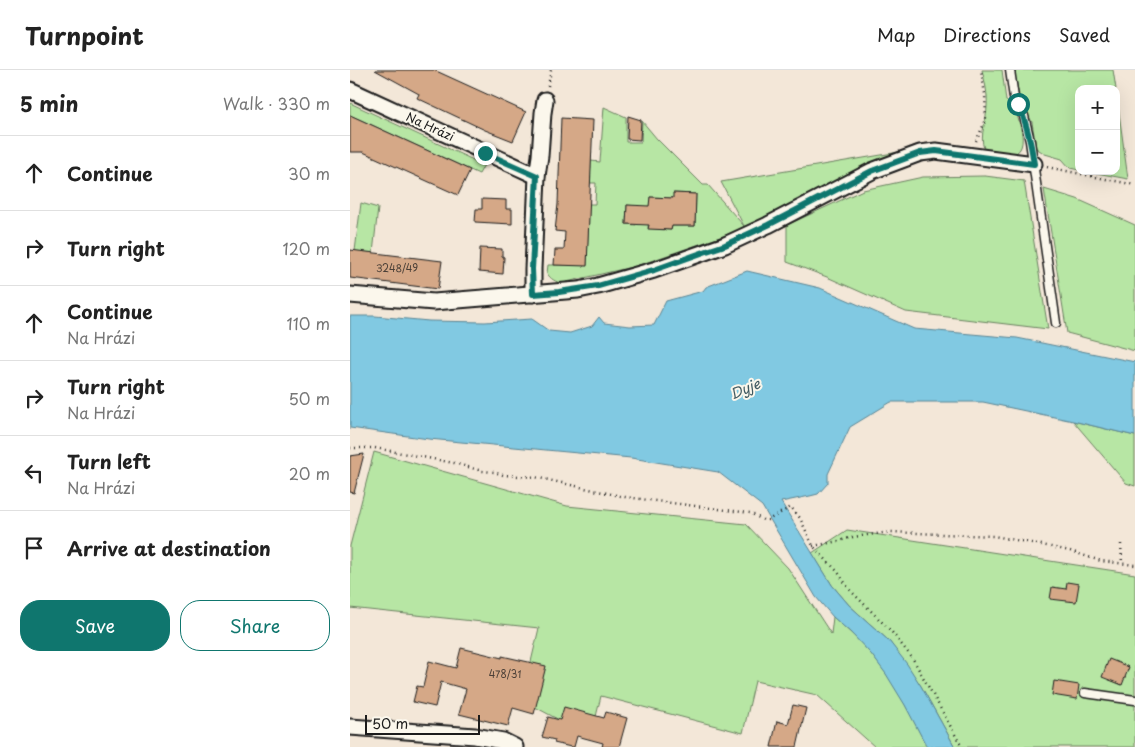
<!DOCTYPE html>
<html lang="en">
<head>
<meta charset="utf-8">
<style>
  :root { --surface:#fff; --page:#f2f2f2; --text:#222; --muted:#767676; --line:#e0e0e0; --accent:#0f766e }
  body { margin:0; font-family:"Playpen Sans",sans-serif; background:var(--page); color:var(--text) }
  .controls { position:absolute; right:15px; top:15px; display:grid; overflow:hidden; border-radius:10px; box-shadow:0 5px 20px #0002 }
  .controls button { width:45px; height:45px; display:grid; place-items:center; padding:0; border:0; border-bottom:1px solid var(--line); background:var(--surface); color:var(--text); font:25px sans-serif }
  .scale { position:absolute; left:15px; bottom:12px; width:115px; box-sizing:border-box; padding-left:5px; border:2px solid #1c1c1c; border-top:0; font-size:14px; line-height:18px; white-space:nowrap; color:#1c1c1c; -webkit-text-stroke:4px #fbf7ec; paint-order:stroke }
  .stop { position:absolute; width:15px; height:15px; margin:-11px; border:4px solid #0f766e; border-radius:50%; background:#fff }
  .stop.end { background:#0f766e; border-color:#fff; box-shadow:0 1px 5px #0008 }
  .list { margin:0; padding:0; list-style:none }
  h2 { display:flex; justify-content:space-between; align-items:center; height:65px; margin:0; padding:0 20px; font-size:21px }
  h2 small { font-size:16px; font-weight:400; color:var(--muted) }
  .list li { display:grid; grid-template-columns:32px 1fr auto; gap:15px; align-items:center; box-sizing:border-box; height:75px; padding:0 20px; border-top:1px solid var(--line) }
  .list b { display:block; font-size:19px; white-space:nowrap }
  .list p { margin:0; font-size:16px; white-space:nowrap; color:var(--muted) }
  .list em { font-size:16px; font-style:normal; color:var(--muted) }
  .actions { display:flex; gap:10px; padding:15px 20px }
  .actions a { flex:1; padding:11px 0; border:1px solid var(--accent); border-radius:20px; text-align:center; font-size:18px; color:var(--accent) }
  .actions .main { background:var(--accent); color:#fff }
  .icon { flex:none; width:28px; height:28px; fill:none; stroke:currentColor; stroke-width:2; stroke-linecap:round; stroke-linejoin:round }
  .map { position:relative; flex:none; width:785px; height:677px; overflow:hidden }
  header { display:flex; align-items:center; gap:30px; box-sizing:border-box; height:70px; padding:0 25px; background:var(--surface); border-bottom:1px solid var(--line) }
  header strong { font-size:24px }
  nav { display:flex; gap:28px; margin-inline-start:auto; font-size:18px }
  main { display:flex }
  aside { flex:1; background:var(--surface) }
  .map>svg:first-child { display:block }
</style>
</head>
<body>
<header>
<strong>Turnpoint</strong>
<nav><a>Map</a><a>Directions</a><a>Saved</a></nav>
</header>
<main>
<aside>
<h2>5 min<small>Walk · 330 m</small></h2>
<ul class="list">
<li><svg class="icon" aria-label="ahead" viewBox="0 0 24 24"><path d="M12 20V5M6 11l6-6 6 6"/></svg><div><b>Continue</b></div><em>30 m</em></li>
<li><svg class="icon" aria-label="right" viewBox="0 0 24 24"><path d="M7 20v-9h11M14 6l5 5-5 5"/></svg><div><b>Turn right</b></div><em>120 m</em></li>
<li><svg class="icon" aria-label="ahead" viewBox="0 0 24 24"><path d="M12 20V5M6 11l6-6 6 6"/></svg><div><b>Continue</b><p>Na Hrázi</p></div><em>110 m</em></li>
<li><svg class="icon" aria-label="right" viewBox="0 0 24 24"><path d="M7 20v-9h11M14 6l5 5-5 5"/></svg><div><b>Turn right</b><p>Na Hrázi</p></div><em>50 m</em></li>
<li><svg class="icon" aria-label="left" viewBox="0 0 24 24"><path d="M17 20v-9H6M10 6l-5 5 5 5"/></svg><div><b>Turn left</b><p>Na Hrázi</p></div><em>20 m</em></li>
<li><svg class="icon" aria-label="arrive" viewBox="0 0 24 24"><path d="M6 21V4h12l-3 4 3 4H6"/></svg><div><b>Arrive at destination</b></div></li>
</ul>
<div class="actions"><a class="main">Save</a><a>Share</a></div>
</aside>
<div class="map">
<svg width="785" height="677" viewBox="0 0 785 677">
  <rect width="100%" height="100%" fill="#f3e7d8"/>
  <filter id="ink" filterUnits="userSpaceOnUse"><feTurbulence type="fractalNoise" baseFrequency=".02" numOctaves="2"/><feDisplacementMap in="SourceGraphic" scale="10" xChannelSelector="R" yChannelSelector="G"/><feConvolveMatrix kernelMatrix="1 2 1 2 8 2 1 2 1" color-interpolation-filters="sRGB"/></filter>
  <g filter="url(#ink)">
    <!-- green -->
    <g fill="#b7e6a4" stroke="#6a8160" fill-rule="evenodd">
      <path d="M 632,0 L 652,0 L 656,31 L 663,35 C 668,48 684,85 657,85 C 649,85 641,81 634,79 C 629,64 637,51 637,36 C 638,24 635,12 632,0 Z"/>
      <path d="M 664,0 L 763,0 L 766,19 L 729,19 L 729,100 L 720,98 L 712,89 L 695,84 L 686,78 L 682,52 L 670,30 Z"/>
      <path d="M 766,21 L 778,109 L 736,101 L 766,101 Z"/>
      <path d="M 0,33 L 134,95 L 129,104 L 0,45 Z"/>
      <path d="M 254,37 L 276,47 L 276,72 L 291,72 L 292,51 L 307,69 L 353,115 L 358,115 L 394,156 L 371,112 L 567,79 L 396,158 L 286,196 L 212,213 C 206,212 200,209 197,203 L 198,195 L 237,195 L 239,134 L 245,134 L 246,113 L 240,113 L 241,91 L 250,92 ZM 324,123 L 346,124 L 345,156 L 322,156 L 321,160 L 298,158 L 300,127 L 323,128 ZM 277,135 L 287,136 L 286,155 L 276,154 Z"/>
      <path d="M 635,106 L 674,111 L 698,259 L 556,242 L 477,207 L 437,192 L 437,155 L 513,120 L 573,107 Z"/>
      <path d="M 694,119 L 727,129 L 785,155 L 785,281 L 717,263 Z"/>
      <path d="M 11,133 L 28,138 L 23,183 L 5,181 Z"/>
      <path d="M 723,351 L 785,366 L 785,416 L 776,413 Z"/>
      <path d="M 24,382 L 217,436 L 396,454 L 438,498 L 481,564 L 483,547 C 497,559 510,571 522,585 C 545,612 561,645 577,677 L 525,677 L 467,625 L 405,611 L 393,663 L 251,626 L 241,667 L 172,630 L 189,558 L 0,538 L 0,476 Z"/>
      <path d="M 497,460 L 785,504 L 785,677 L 605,677 L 571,616 L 539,571 L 499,535 L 482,515 L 462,483 Z"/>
    </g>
    <!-- water -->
    <path fill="#81c9e2" stroke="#598493" d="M 397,201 L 470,218 L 564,259 L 667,268 L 785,292 L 785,366 L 723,351 L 633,332 L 541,332 L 500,357 L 478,404 L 478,413 L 468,424 L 460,426 L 431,432 L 482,515 L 499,535 L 539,571 L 557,594 L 571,616 L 605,677 L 577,677 L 555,635 L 536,604 L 521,584 L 500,562 L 483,547 L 466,527 L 412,436 L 368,402 L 281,388 L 79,369 L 0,358 L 0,246 L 25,246 L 79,251 L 135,252 L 182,249 L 199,261 L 220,263 L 242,256 L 249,247 L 254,253 L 280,256 L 304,255 L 316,231 L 353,221 L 356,217 Z"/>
    <!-- building -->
    <g fill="#d5a887" stroke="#1c1c1c">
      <path d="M 25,0 L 84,0 L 176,42 L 163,71 L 135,60 L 67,28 L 69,24 Z"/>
      <path d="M 0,45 L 120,100 L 108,125 L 13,82 L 0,82 Z"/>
      <path d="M 278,46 L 291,50 L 290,70 L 277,69 Z"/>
      <path d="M 211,48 L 243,50 L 237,196 L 204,195 L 205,180 L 214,180 L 215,162 L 205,161 L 208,134 Z"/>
      <path d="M 323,123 L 346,124 L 345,156 L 322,156 L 321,160 L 298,159 L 299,155 L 276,154 L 277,135 L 299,136 L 300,127 L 323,128 Z"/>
      <path d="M 132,129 L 156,130 L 156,139 L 162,139 L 162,154 L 125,152 L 126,139 L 132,139 Z"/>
      <path d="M 130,178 L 152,179 L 152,186 L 154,187 L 153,204 L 129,202 Z"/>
      <path d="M 0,180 L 92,191 L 88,219 L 0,208 Z"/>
      <path d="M 14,384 L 4,423 L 0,422 L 0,386 Z"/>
      <path d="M 717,512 L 729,514 L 726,532 L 700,529 L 702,517 L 716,519 Z"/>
      <path d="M 111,578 L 152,588 L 152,586 L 196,596 L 184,644 L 163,638 L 158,656 L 109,644 L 116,619 L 91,612 L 85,637 L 63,632 L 67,616 L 73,617 L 79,591 L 106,598 Z"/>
      <path d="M 759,589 L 779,597 L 772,615 L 752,607 Z"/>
      <path d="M 704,611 L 729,615 L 727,629 L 702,625 Z"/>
      <path d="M 443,635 L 456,638 L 447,677 L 421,677 L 427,651 L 438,654 Z"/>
      <path d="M 214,637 L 254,648 L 256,642 L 277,648 L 269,677 L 252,677 L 253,673 L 227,666 L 224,677 L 221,677 L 204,673 L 205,670 L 192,667 L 198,647 L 210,650 Z"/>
    </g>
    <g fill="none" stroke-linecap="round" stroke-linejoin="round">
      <defs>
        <g id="lane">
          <path d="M 660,0 L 664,28 L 674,46 L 680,71 L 706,253"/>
          <path d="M 735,623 L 785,630"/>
        </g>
        <g id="street">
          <path d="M 0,20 L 187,106"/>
          <path d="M 183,224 L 183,199 L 187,106 L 190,86 L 193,43 L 195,30"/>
          <path d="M 0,225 L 84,232 L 228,220 L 248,216 L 304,200 L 375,175 L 418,155 L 522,101 L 570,83 L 586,81 L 684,94"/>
          <path d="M 0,657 L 125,666 L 153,671 L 165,677"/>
        </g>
      </defs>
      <!-- lane casing -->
      <use href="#lane" stroke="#1c1c1c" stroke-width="11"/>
      <!-- street casing -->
      <use href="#street" stroke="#1c1c1c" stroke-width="19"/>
      <!-- path -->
      <g stroke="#1c1c1c" stroke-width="2.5" stroke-dasharray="1 4" stroke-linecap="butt">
        <path d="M 198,16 L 201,0"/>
        <path d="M 626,71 L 636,50 L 635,24 L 631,0"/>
        <path d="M 697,97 L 785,115"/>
        <path d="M 0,378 L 25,378 L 104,393 L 132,401 L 144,402 L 153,405 L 185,407 L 275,427 L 400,443 L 413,450 L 418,450 L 441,437 L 450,448 L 463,476 L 488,502 L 499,519 L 541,561 L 563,589 L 612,677"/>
        <path d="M 771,474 L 772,493"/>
        <path d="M 463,476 L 489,471 L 503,467 L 540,462 L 644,466 L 687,474 L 720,481 L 751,491 L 785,495"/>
      </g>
      <!-- lane -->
      <use href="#lane" stroke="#fbf7ec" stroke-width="8"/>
      <!-- street -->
      <use href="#street" stroke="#fbf7ec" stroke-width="15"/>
    </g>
  </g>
  <g fill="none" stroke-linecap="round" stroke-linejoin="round" filter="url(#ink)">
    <!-- route -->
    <path stroke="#0f766e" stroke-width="6" d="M 135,83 L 187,106 L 182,199 L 183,224 L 209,222 L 248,216 L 304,200 L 357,181 L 375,175 L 418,155 L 522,101 L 570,83 L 586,81 L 684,94 C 681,73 677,53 668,34"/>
  </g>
  <g text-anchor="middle" stroke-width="4" stroke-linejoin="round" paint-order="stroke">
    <!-- number labels -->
    <g font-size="10" fill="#4a3f37">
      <text x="47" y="202">3248/49</text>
      <text x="155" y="608">478/31</text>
    </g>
    <!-- street labels -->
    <g font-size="12" fill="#1c1c1c" stroke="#fbf7ec">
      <text transform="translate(80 57) rotate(25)" y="4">Na Hrázi</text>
    </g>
    <!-- water labels -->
    <g font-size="14" font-style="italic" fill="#3f5961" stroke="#fbf7ec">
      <text transform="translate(395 319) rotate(-23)" y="5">Dyje</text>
    </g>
  </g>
</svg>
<div class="controls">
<button>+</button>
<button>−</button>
</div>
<div class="scale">50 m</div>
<div class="stop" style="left:668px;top:34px"></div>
<div class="stop end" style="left:135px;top:83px"></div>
</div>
</main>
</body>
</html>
